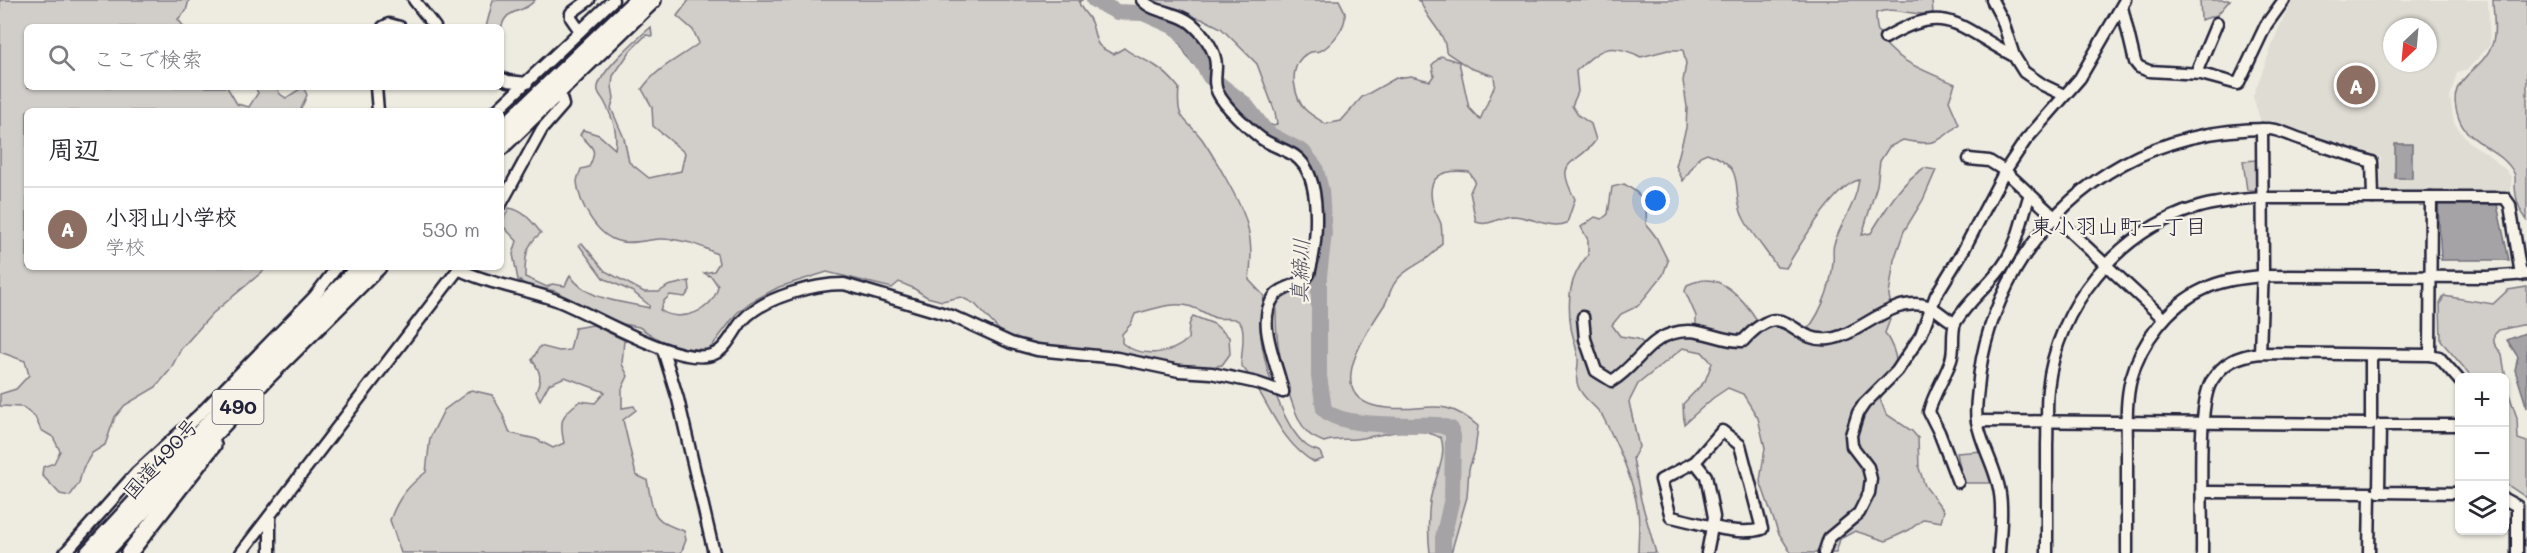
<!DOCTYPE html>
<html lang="ja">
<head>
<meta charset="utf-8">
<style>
  :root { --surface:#fff; --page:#f7f7f7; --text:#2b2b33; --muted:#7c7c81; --line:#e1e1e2; --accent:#ea580c }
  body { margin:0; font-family:Mali,"Klee One",sans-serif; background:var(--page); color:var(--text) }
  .controls { position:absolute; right:18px; bottom:18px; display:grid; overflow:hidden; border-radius:9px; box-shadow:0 2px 4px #0004 }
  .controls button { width:54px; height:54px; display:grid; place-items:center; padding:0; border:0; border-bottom:2px solid var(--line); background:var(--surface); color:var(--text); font:30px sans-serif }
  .compass { position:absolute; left:2383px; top:18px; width:54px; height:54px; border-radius:50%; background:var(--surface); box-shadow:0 2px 4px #0004; rotate:206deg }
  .you { position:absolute; left:1656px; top:201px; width:21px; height:21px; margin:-15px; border:4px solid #fff; border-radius:50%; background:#1a73e8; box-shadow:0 0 0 9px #1a73e833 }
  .badge { display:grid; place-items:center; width:39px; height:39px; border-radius:50%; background:var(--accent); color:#fff; font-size:20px; font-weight:700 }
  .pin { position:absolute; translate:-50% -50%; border:3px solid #fff; box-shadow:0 2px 6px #0006 }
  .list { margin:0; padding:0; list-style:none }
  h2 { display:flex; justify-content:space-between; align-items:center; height:78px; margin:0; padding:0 24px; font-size:26px }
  h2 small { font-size:20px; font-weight:400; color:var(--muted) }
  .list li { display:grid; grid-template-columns:39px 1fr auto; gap:18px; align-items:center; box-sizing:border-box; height:84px; padding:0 24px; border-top:2px solid var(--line) }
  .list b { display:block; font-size:22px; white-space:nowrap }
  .list p { margin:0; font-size:20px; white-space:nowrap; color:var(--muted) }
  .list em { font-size:20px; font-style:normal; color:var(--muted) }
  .icon { flex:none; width:33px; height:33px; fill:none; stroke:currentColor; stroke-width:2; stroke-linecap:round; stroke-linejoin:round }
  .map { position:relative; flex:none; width:2527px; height:553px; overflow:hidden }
  .search { position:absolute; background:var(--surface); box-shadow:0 2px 4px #0004; left:24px; top:24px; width:480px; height:66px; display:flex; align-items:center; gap:15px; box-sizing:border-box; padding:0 21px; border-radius:9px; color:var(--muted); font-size:22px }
  .panel { position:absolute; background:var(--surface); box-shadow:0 2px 4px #0004; left:24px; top:108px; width:480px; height:162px; border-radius:9px }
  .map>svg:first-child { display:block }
</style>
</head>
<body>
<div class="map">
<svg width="2527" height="553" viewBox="0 0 2527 553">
  <rect width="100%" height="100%" fill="#eeebe1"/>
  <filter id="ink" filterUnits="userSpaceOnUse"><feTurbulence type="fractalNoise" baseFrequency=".0167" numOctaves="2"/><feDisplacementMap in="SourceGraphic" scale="12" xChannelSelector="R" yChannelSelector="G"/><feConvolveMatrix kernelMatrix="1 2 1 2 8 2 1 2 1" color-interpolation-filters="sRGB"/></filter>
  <g filter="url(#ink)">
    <!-- built -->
    <path fill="#dfdcd4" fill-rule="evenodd" d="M 2292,0 L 2488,0 L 2490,45 L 2467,70 L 2457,73 L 2450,97 L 2454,123 L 2470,143 L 2485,152 L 2506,170 L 2512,178 L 2510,190 L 2381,191 L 2381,157 L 2272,121 L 2261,122 L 2253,96 L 2278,30 ZM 2392,27 L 2428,27 L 2428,63 L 2392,63 Z"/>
    <!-- green -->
    <g fill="#d1cdc9" stroke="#7a7882" stroke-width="1.5">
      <path d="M 0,0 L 189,0 L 186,11 L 178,19 L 184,27 L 27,27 L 27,87 L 227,87 L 237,104 L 249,107 L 258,93 L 255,87 L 276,87 L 280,94 L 286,98 L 303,87 L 307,95 L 300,111 L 27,111 L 27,267 L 268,267 L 212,314 L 181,349 L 170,370 L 156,387 L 125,405 L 115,417 L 105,445 L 92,453 L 83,468 L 79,483 L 70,496 L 60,494 L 42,475 L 43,467 L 54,463 L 60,451 L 53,437 L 41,430 L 35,417 L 22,407 L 0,406 L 0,394 L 16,389 L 29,375 L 25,361 L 0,352 Z"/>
      <path d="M 493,0 L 535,0 C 522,16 505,6 501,30 L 501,27 L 486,27 Z"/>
      <path d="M 689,0 L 1082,0 L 1079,2 C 1081,11 1088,14 1091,22 C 1098,40 1092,46 1114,54 L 1124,48 C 1133,56 1143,58 1154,65 C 1164,71 1172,79 1179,88 C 1176,123 1185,116 1202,139 C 1213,155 1241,203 1246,221 C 1252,240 1252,260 1249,280 L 1264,296 C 1263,305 1260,316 1260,325 C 1261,357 1281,426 1307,446 C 1311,449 1316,450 1320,452 L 1323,459 L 1314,462 C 1277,441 1268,396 1241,365 C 1241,356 1246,331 1241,324 C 1235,315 1225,320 1216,318 C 1208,316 1202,310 1194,308 C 1176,300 1153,309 1135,314 L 1131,324 L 1122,334 L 1122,343 C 1140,358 1172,355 1188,339 L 1189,325 L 1193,316 L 1214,324 L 1229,337 L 1230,354 L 1222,365 L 1195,369 L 1113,352 L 1087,352 L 1020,340 L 1000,331 L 975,304 L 961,297 L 942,301 L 927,297 L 913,288 L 899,282 L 892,288 L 827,272 L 779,287 L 751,302 L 737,313 L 709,350 L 679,348 L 659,340 L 639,327 L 623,324 L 603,316 L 555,291 L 527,285 L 518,280 L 513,254 L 517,241 L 501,224 L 509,208 C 523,210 532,221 541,233 C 525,245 525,259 525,277 L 547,287 L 552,284 L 565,286 L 570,275 C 587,301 621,301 649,308 L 649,305 L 633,292 L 603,278 L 579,245 L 582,243 L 605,271 L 644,292 L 659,292 L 668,286 L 689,281 L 690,290 L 685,297 L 670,295 L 664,301 L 660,310 C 680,324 714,311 718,286 L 712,277 L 704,273 L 714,271 L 719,263 L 717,254 C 699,244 680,238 659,239 C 646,240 631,245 618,241 C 596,235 579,203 577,182 C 577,178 580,173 581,169 L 589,167 C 598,149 593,148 580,135 L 583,130 L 599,135 L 615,149 C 618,132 613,119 605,103 C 604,100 599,95 598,91 C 594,76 639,37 651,27 L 652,36 L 646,35 L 631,50 L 613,76 L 612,86 L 614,98 L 611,108 L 624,138 L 629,162 L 649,178 L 681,171 L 685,153 L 653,126 L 652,107 L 642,89 C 657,67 679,59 699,43 L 693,30 L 677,16 Z"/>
      <path d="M 1140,0 L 1339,0 C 1341,4 1344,9 1345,13 C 1347,26 1332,45 1320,51 C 1316,52 1315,51 1311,52 C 1296,57 1292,73 1295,87 C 1299,109 1308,113 1326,124 L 1341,121 L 1362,97 L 1396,78 L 1411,76 L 1430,81 L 1434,75 L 1432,65 L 1441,56 L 1459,62 L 1469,108 L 1480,120 L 1495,85 L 1494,76 L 1470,68 L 1446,52 C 1446,32 1426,20 1421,2 L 1417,0 L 1932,0 L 1933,13 C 1914,18 1896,5 1876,13 C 1876,18 1876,26 1878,31 C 1889,60 1929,72 1955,84 L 1949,101 L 1959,124 C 1938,144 1931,146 1903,140 L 1889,147 L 1880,161 L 1877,185 L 1862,235 L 1871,233 C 1886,209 1900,183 1924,168 L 1936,170 L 1923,200 L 1904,231 L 1894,260 L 1889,295 L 1892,314 L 1885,333 C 1904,364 1896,369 1880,399 L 1886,414 L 1912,431 L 1918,438 L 1919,468 L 1925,486 L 1944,511 L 1941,522 L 1924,519 L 1909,530 L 1886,541 L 1855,531 L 1840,539 L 1836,553 L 1791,553 L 1778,532 L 1760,481 L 1765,448 L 1758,418 L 1743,394 L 1728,388 L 1713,398 L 1684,424 L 1683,404 L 1705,381 L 1712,363 L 1702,352 L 1683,348 L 1638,384 L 1629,402 L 1639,447 L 1633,458 L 1641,500 L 1656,553 L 1638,553 C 1638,540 1640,525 1638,512 C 1634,480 1618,446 1603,417 C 1596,405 1583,400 1578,386 C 1574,377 1579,368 1578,359 C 1577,348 1573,338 1571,328 C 1567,299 1569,277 1588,255 L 1588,240 L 1581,227 L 1595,217 L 1602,219 L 1608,214 L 1612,187 L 1624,184 C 1643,195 1648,201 1646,224 L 1656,237 L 1668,261 L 1663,275 L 1638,306 L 1621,314 L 1612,325 L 1620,336 L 1638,339 L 1651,349 L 1696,329 L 1696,316 L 1685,291 L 1687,285 C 1692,283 1699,280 1705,280 C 1729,279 1751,309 1761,327 C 1777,321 1787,329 1800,337 C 1819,320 1831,288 1833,262 C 1834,256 1832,250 1834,244 C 1842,220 1855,207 1859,180 C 1836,184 1799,246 1786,268 L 1777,267 C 1767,252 1754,237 1745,221 C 1728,191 1751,168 1707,153 L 1700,156 L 1683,181 L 1676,166 L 1686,128 L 1687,107 L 1683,81 L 1686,64 L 1683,50 L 1668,50 L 1641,57 C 1609,41 1601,48 1576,71 L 1578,92 L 1572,106 L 1578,115 L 1591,124 L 1596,140 C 1577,167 1552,157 1575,199 L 1567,223 C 1549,230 1531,216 1512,216 C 1498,217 1489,227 1476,222 L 1470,192 L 1475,181 L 1469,172 C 1442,169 1425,176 1433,206 C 1435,212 1439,218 1441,224 C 1442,230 1442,237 1442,243 C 1439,247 1435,252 1430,256 C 1420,264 1405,269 1397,280 C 1391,286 1389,297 1385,304 C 1364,336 1318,402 1388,408 C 1429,412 1442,395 1478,426 L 1475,451 L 1469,469 L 1467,497 L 1451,553 L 1430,553 C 1428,536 1428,518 1430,501 C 1433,481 1448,457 1441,438 C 1415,424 1389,434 1362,438 C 1348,441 1337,437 1324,442 C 1319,440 1312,437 1308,433 C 1288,413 1270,326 1278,300 L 1298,289 L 1307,290 L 1312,288 L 1316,278 L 1319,222 L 1325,191 L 1316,160 L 1305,148 L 1290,138 L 1262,134 L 1218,87 L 1220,76 L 1244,96 L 1266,123 L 1274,126 L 1277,124 L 1275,112 L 1257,64 L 1221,28 L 1205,20 L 1187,15 L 1180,22 L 1207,54 L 1210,69 L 1204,73 L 1190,61 L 1176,37 L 1157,24 L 1141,8 Z"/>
      <path d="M 2200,0 L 2230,0 L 2217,15 L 2201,20 Z"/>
      <path d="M 2493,0 L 2527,0 L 2527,220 C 2519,209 2516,201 2515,186 C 2515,182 2516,177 2514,173 C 2502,149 2468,144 2459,119 C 2443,77 2479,76 2492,45 C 2497,32 2493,14 2493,0 Z"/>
      <path d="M 2258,160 L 2259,185 L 2255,190 L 2247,190 L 2243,161 Z"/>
      <path d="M 2527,287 L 2527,324 L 2499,330 L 2494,335 L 2494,343 L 2502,355 L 2508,391 L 2517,418 L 2518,439 L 2527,442 L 2527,498 L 2505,483 L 2504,378 L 2472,377 L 2441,341 L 2440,304 L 2444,296 L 2493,304 L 2508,290 Z"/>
      <path d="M 593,325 L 624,340 L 622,364 L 628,376 L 622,389 L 622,408 L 634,406 L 636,410 L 623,420 L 636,475 L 647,480 C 654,512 649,520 684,531 L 686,540 L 681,553 L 401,553 L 390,520 C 398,498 408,486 426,472 L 430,438 L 444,410 L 471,390 L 492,395 L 502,413 L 510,433 L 536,439 L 553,448 L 564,443 C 559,420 561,415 580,401 L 595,403 L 605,392 L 565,377 L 549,384 L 540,400 L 536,392 C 542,378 541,372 532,360 L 540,346 L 559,351 L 570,350 L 575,328 Z"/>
      <path d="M 1983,451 L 1994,483 L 1963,483 L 1957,453 Z"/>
    </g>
    <!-- water -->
    <g fill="#a6a3a6" stroke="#716f7b" stroke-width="1.5">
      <rect x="2395" y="144" width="17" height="34"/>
      <path d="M 2496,200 L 2509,260 L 2441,260 L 2438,203 Z"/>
      <path d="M 2527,332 L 2527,408 L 2515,370 L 2518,357 L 2507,340 Z"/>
    </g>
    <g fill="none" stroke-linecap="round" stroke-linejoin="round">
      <!-- river -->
      <path stroke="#a6a3a6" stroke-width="16" d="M 1094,0 L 1117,12 L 1143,13 L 1177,28 L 1190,43 L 1210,77 L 1245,104 L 1267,133 L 1303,152 L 1315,167 L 1321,190 L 1324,233 L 1319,276 L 1319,376 L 1324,409 C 1340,429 1413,424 1439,425 L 1451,429 L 1453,436 L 1452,498 L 1443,538 L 1443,553"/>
      <defs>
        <g id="minor">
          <path d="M 414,0 L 435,27"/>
          <path d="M 1142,0 C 1155,14 1177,11 1191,23 C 1203,33 1216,50 1216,66 C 1216,75 1213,84 1218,93 C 1224,106 1250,130 1262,139 C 1272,146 1285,149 1295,156 C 1324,176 1317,244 1309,274 C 1301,287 1283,285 1274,297 C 1255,322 1278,365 1283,392"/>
          <path d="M 1992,0 L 2002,19 L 2014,56 L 2024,72 L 2043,85 L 2064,95"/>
          <path d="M 2122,7 L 2135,62 L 2139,67 L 2149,71 L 2201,74 L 2238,84 L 2266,25 L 2284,0"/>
          <path d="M 383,27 L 389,24 L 400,27"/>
          <path d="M 580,31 L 571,18 L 571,13 L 589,0"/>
          <path d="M 1885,38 C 1948,0 1960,29 2014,56"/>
          <path d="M 2196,73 L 2217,23"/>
          <path d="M 501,78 L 508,81 L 527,83"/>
          <path d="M 376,87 L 378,111"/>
          <path d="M 496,111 L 613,0"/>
          <path d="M 1969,159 L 1989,161 L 2005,171 L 2164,319"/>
          <path d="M 501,204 L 542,129 L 563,105 L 559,90"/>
          <path d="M 458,269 C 489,284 521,288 553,299 C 589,311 679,369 714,354 C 727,349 734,330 743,320 C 764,297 814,284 844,284 L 952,316 L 1011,343 L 1037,350 L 1117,358 L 1179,371 L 1211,373 L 1257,383 L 1283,392"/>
          <path d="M 1583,317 L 1585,339 L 1596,371 L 1612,381 C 1641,363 1649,332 1688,331 C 1707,331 1724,342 1743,341 C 1787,293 1790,344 1829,339 C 1861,335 1891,295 1928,306 C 1938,309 1945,319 1955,323 C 1951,335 1955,348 1951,360 C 1945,378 1933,394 1929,412 L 1939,432 L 1958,482"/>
          <path d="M 1955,323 C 1969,299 1992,284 2006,261 C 2019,240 2022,217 2030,194"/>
          <path d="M 663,350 L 678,399 L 714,553"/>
          <path d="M 2260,353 L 2263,268 L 2262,129"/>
          <path d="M 2430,355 L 2431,198"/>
          <path d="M 1977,421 L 2371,424 L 2371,356"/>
          <path d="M 2460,425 L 2380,425 L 2379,492 L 2460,493"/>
          <path d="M 1722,431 L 1740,445 L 1762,529 C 1736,537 1698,522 1671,517 L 1661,480 L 1695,462 Z"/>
          <path d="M 1695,462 L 1706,476 L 1714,517 L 1707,553"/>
          <path d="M 2203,492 L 2370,493 L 2369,553"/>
          <path d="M 2504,499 L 2517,506 L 2517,553"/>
          <path d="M 65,553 L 136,473 L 199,415 L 314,297 L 337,267"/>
          <path d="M 241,553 L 460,267"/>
          <path d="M 270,553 L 270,516"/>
          <path d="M 1824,553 L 1829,538 L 1859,513 L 1869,493 L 1871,479 L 1868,467 L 1852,446 L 1851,435 L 1858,413 L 1864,404 L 1897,371 L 1921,335 L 1936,295 L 1963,251 L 2005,171 L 2025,141 L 2080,78 L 2125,0"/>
          <path d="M 1999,553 C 2000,534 2003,513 2000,494 C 1997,469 1981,446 1977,421 C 1975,411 1977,399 1978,389 C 1981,347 1995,306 2016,269 C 2071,176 2161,129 2268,129 C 2278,129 2289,135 2298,138 C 2323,146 2347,154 2372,162 L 2373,198"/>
          <path d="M 2047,553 C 2047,517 2047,480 2047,444 C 2048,426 2046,407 2048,389 C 2057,306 2118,230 2199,207 C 2219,201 2241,200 2262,198 L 2505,198 L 2510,205 L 2521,275"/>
          <path d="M 2127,553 C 2127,519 2127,486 2127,452 C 2127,428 2125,403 2131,379 C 2141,342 2169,305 2204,289 C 2222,280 2242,278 2262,276 L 2487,277 L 2527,274"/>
          <path d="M 2202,553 C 2203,518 2196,408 2211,382 C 2223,362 2238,356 2260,353 L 2430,355 L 2439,357 L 2460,381"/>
        </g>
        <g id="highway">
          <path d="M 501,130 L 637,0"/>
          <path d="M 501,147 L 653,0"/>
          <path d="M 88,553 L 255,373 L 360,267"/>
          <path d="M 104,553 L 267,377 L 378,267"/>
          <path d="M 129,553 L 213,445"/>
        </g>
      </defs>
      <!-- minor casing -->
      <use href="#minor" stroke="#22223b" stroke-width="15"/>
      <!-- highway casing -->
      <use href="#highway" stroke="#22223b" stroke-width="20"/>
      <!-- minor -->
      <use href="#minor" stroke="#f7f3e8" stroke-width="10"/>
      <!-- highway -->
      <use href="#highway" stroke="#f7f3e8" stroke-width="15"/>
    </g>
  </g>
  <g text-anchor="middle" stroke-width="4.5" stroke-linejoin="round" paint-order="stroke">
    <!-- shield labels -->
    <rect fill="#f7f3e8" stroke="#62616f" stroke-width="1.5" x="212.5" y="390" width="51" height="34" rx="4.5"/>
    <g font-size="20" font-weight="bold" fill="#22223b">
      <text x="238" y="414">490</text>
    </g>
    <!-- street labels -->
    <g font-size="21" fill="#22223b" stroke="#f7f3e8">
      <text transform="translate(161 459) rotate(-48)" y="7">国道490号</text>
    </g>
    <!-- neighbourhood labels -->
    <g font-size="22" fill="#22223b" stroke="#f7f3e8">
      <text x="2119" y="234">東小羽山町一丁目</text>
    </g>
    <!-- water labels -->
    <g font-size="22" font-style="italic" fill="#504f60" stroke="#f7f3e8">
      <text transform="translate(1300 271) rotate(-88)" y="8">真締川</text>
    </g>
  </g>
</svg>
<div class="controls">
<button>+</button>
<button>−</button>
<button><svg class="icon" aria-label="layers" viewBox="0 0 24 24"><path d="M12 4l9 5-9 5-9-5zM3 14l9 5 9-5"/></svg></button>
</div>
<svg class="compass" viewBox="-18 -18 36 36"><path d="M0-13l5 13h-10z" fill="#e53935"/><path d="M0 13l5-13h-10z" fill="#7c7c81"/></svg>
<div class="you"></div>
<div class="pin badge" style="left:2356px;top:85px;background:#8d6e63">A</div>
<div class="search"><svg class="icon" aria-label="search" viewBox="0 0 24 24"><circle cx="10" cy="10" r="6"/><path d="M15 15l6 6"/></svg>ここで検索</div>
<section class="panel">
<h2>周辺<small></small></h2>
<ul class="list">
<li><span class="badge" style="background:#8d6e63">A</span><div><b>小羽山小学校</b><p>学校</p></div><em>530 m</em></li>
</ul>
</section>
</div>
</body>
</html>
